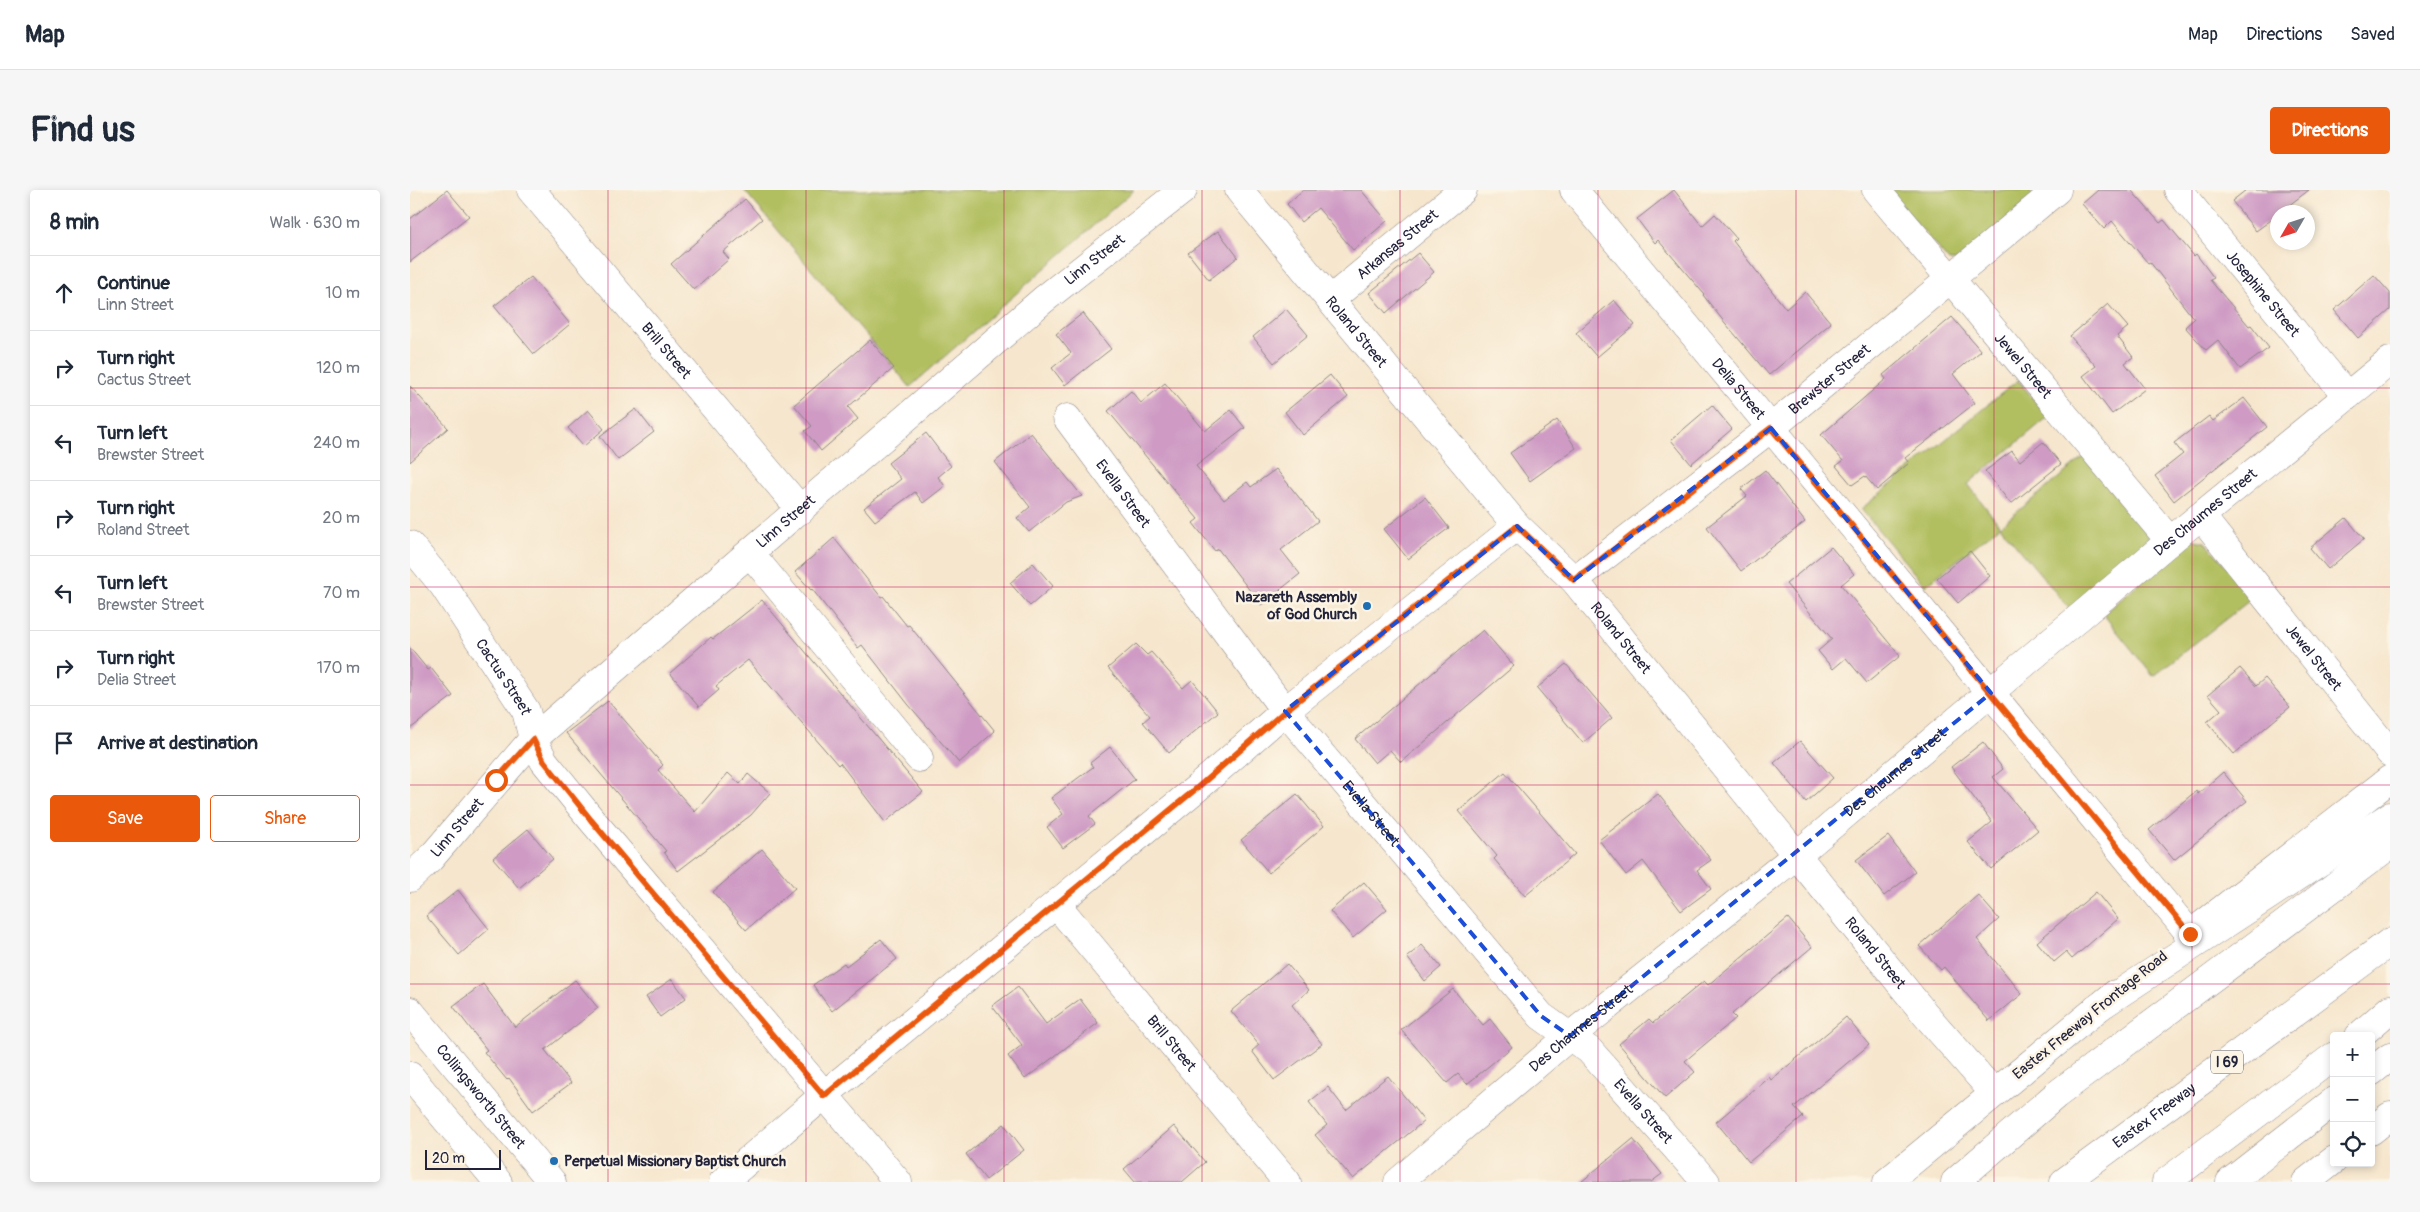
<!DOCTYPE html>
<html lang="en">
<head>
<meta charset="utf-8">
<style>
  :root { --surface:#fff; --page:#f6f6f7; --text:#1f2937; --muted:#747a83; --line:#e0e1e3; --accent:#ea580c }
  body { margin:0; font-family:Pangolin,sans-serif; background:var(--page); color:var(--text) }
  .controls { position:absolute; right:15px; bottom:15px; display:grid; overflow:hidden; border-radius:5px; box-shadow:0 2px 8px #0003 }
  .controls button { width:45px; height:45px; display:grid; place-items:center; padding:0; border:0; border-bottom:1px solid var(--line); background:var(--surface); color:var(--text); font:25px sans-serif }
  .compass { position:absolute; left:1860px; top:15px; width:45px; height:45px; border-radius:50%; background:var(--surface); box-shadow:0 2px 8px #0003; rotate:231deg }
  .scale { position:absolute; left:15px; bottom:12px; width:76px; box-sizing:border-box; padding-left:5px; border:2px solid #22223b; border-top:0; font-size:14px; line-height:18px; white-space:nowrap; color:#22223b; -webkit-text-stroke:4px #fcf5e5; paint-order:stroke }
  .stop { position:absolute; width:15px; height:15px; margin:-11px; border:4px solid #ea580c; border-radius:50%; background:#fff }
  .stop.end { background:#ea580c; border-color:#fff; box-shadow:0 1px 5px #0008 }
  .list { margin:0; padding:0; list-style:none }
  h2 { display:flex; justify-content:space-between; align-items:center; height:65px; margin:0; padding:0 20px; font-size:21px }
  h2 small { font-size:16px; font-weight:400; color:var(--muted) }
  .list li { display:grid; grid-template-columns:32px 1fr auto; gap:15px; align-items:center; box-sizing:border-box; height:75px; padding:0 20px; border-top:1px solid var(--line) }
  .list b { display:block; font-size:19px; white-space:nowrap }
  .list p { margin:0; font-size:16px; white-space:nowrap; color:var(--muted) }
  .list em { font-size:16px; font-style:normal; color:var(--muted) }
  .actions { display:flex; gap:10px; padding:15px 20px }
  .actions a { flex:1; padding:11px 0; border:1px solid var(--accent); border-radius:5px; text-align:center; font-size:18px; color:var(--accent) }
  .actions .main { background:var(--accent); color:#fff }
  .icon { flex:none; width:28px; height:28px; fill:none; stroke:currentColor; stroke-width:2; stroke-linecap:round; stroke-linejoin:round }
  .map { position:relative; flex:none; width:1980px; height:992px; overflow:hidden; border-radius:5px }
  header { display:flex; align-items:center; gap:30px; box-sizing:border-box; height:70px; padding:0 25px; background:var(--surface); border-bottom:1px solid var(--line) }
  header strong { font-size:24px }
  nav { display:flex; gap:28px; margin-inline-start:auto; font-size:18px }
  .intro { display:flex; align-items:center; justify-content:space-between; box-sizing:border-box; height:120px; padding:0 30px }
  h1 { margin:0; font-size:35px }
  .button { padding:12px 22px; border-radius:5px; background:var(--accent); color:#fff; font-size:18px; font-weight:700 }
  main { display:flex; gap:30px; padding:0 30px }
  aside { flex:1; background:var(--surface); border-radius:5px; box-shadow:0 2px 8px #0003 }
  .map>svg:first-child { display:block }
</style>
</head>
<body>
<header>
<strong>Map</strong>
<nav><a>Map</a><a>Directions</a><a>Saved</a></nav>
</header>
<div class="intro"><h1>Find us</h1><a class="button">Directions</a></div>
<main>
<aside>
<h2>8 min<small>Walk · 630 m</small></h2>
<ul class="list">
<li><svg class="icon" aria-label="ahead" viewBox="0 0 24 24"><path d="M12 20V5M6 11l6-6 6 6"/></svg><div><b>Continue</b><p>Linn Street</p></div><em>10 m</em></li>
<li><svg class="icon" aria-label="right" viewBox="0 0 24 24"><path d="M7 20v-9h11M14 6l5 5-5 5"/></svg><div><b>Turn right</b><p>Cactus Street</p></div><em>120 m</em></li>
<li><svg class="icon" aria-label="left" viewBox="0 0 24 24"><path d="M17 20v-9H6M10 6l-5 5 5 5"/></svg><div><b>Turn left</b><p>Brewster Street</p></div><em>240 m</em></li>
<li><svg class="icon" aria-label="right" viewBox="0 0 24 24"><path d="M7 20v-9h11M14 6l5 5-5 5"/></svg><div><b>Turn right</b><p>Roland Street</p></div><em>20 m</em></li>
<li><svg class="icon" aria-label="left" viewBox="0 0 24 24"><path d="M17 20v-9H6M10 6l-5 5 5 5"/></svg><div><b>Turn left</b><p>Brewster Street</p></div><em>70 m</em></li>
<li><svg class="icon" aria-label="right" viewBox="0 0 24 24"><path d="M7 20v-9h11M14 6l5 5-5 5"/></svg><div><b>Turn right</b><p>Delia Street</p></div><em>170 m</em></li>
<li><svg class="icon" aria-label="arrive" viewBox="0 0 24 24"><path d="M6 21V4h12l-3 4 3 4H6"/></svg><div><b>Arrive at destination</b></div></li>
</ul>
<div class="actions"><a class="main">Save</a><a>Share</a></div>
</aside>
<div class="map">
<svg width="1980" height="992" viewBox="0 0 1980 992">
  <rect width="100%" height="100%" fill="#fcf5e5"/>
  <filter id="ink" filterUnits="userSpaceOnUse"><feTurbulence type="fractalNoise" baseFrequency=".02" numOctaves="2"/><feDisplacementMap in="SourceGraphic" scale="10" xChannelSelector="R" yChannelSelector="G"/><feConvolveMatrix kernelMatrix="1 2 1 2 8 2 1 2 1" color-interpolation-filters="sRGB"/></filter>
  <filter id="wash" filterUnits="userSpaceOnUse"><feTurbulence type="fractalNoise" baseFrequency=".0096" numOctaves="4" result="noise"/><feDisplacementMap in="SourceGraphic" scale="20" xChannelSelector="R" yChannelSelector="G"/><feGaussianBlur stdDeviation="1.12" result="paint"/><feColorMatrix in="noise" values="0 0 0 0 0 0 0 0 0 0 0 0 0 0 0 0 0 1.4 0 .05"/><feComposite in="paint" operator="in"/></filter>
  <g filter="url(#wash)">
    <rect width="100%" height="100%" fill="#f6e6cd"/>
    <!-- green -->
    <g fill="#b2bf61" stroke="#6a704e">
      <path d="M 334,0 L 724,0 L 500,197 Z"/>
      <path d="M 1478,0 L 1618,0 L 1624,7 L 1546,71 L 1539,71 Z"/>
      <path d="M 1608,190 L 1638,227 L 1558,294 L 1590,336 L 1674,267 L 1738,344 L 1739,358 L 1662,422 L 1590,336 L 1515,396 L 1451,319 Z"/>
      <path d="M 1781,349 L 1795,352 L 1844,407 L 1743,486 L 1693,424 Z"/>
    </g>
    <g id="blocks">
      <!-- building -->
      <g fill="#cf9bc5">
        <path d="M 37,0 L 59,26 L 0,72 L 0,29 Z"/>
        <path d="M 893,0 L 951,0 L 977,31 L 943,60 L 908,18 L 891,32 L 877,14 Z"/>
        <path d="M 1264,0 L 1292,36 L 1305,24 L 1326,48 L 1323,51 L 1376,119 L 1395,102 L 1421,133 L 1359,185 L 1311,128 L 1293,105 L 1294,104 L 1248,50 L 1245,53 L 1227,29 Z"/>
        <path d="M 1688,0 L 1721,0 L 1750,33 L 1754,30 L 1784,66 L 1786,64 L 1804,88 L 1800,90 L 1839,136 L 1841,135 L 1859,158 L 1830,179 L 1808,150 L 1796,160 L 1775,137 L 1784,129 L 1740,72 L 1738,73 L 1702,31 L 1694,39 L 1672,14 Z"/>
        <path d="M 1836,0 L 1899,0 L 1870,22 L 1868,22 L 1868,25 L 1846,41 L 1822,11 Z"/>
        <path d="M 335,9 L 352,29 L 313,62 L 319,69 L 284,100 L 261,74 Z"/>
        <path d="M 808,41 L 828,67 L 799,90 L 778,63 Z"/>
        <path d="M 1008,63 L 1024,82 L 976,123 L 959,103 Z"/>
        <path d="M 1964,85 L 1980,103 L 1980,120 L 1948,148 L 1924,120 Z"/>
        <path d="M 121,87 L 160,134 L 124,164 L 84,116 Z"/>
        <path d="M 1204,110 L 1225,135 L 1187,167 L 1166,143 Z"/>
        <path d="M 1698,114 L 1718,137 L 1707,146 L 1723,167 L 1715,173 L 1735,199 L 1702,224 L 1673,186 L 1686,176 L 1660,146 Z"/>
        <path d="M 876,119 L 898,145 L 864,173 L 843,147 Z"/>
        <path d="M 673,123 L 701,159 L 655,195 L 642,178 L 661,163 L 646,144 Z"/>
        <path d="M 1542,127 L 1571,161 L 1543,184 L 1565,213 L 1495,268 L 1499,273 L 1467,300 L 1455,286 L 1442,295 L 1426,276 L 1433,271 L 1411,245 L 1476,189 L 1473,185 Z"/>
        <path d="M 460,150 L 484,178 L 438,217 L 448,229 L 411,261 L 395,241 L 402,236 L 384,215 Z"/>
        <path d="M 920,185 L 938,207 L 893,245 L 875,222 Z"/>
        <path d="M 755,193 L 795,241 L 821,220 L 835,238 L 786,276 L 814,310 L 837,292 L 841,297 L 866,279 L 908,331 L 871,360 L 890,384 L 851,415 L 808,359 L 805,361 L 783,333 L 788,329 L 698,221 L 721,201 L 731,213 Z"/>
        <path d="M 0,196 L 38,238 L 0,272 Z"/>
        <path d="M 1834,208 L 1857,237 L 1764,311 L 1745,286 L 1773,264 L 1764,253 L 1799,226 L 1803,231 Z"/>
        <path d="M 1302,215 L 1322,239 L 1281,274 L 1261,250 Z"/>
        <path d="M 226,219 L 244,242 L 208,270 L 190,246 Z"/>
        <path d="M 178,220 L 194,239 L 174,256 L 158,238 Z"/>
        <path d="M 1147,230 L 1166,258 L 1120,291 L 1100,263 Z"/>
        <path d="M 516,243 L 541,276 L 528,287 L 535,296 L 513,313 L 505,302 L 465,331 L 454,318 L 491,289 L 478,273 Z"/>
        <path d="M 621,243 L 672,306 L 656,312 L 619,342 L 607,328 L 620,317 L 585,272 Z"/>
        <path d="M 1633,252 L 1651,274 L 1601,314 L 1575,281 L 1602,261 L 1610,271 Z"/>
        <path d="M 1355,280 L 1395,332 L 1331,381 L 1297,337 L 1337,306 L 1331,299 Z"/>
        <path d="M 1015,307 L 1039,338 L 998,369 L 974,339 Z"/>
        <path d="M 1936,328 L 1954,349 L 1918,379 L 1900,358 Z"/>
        <path d="M 424,348 L 471,407 L 473,406 L 497,436 L 499,435 L 585,541 L 549,573 L 498,514 L 452,455 L 448,458 L 402,399 L 401,400 L 385,382 Z"/>
        <path d="M 1421,357 L 1444,384 L 1431,395 L 1490,466 L 1457,493 L 1436,468 L 1423,479 L 1408,461 L 1422,449 L 1376,394 Z"/>
        <path d="M 1560,361 L 1580,386 L 1548,413 L 1527,388 Z"/>
        <path d="M 623,373 L 643,396 L 620,416 L 600,393 Z"/>
        <path d="M 352,410 L 513,602 L 475,632 L 430,573 L 428,575 L 338,470 L 306,496 L 309,500 L 289,517 L 260,483 L 301,447 L 303,449 Z"/>
        <path d="M 1073,440 L 1104,476 L 991,572 L 980,560 L 965,573 L 945,549 Z"/>
        <path d="M 726,454 L 737,465 L 741,462 L 773,498 L 782,490 L 808,522 L 759,563 L 733,532 L 740,526 L 698,478 Z"/>
        <path d="M 0,458 L 18,480 L 21,478 L 43,506 L 0,539 Z"/>
        <path d="M 1156,474 L 1202,528 L 1173,553 L 1127,498 Z"/>
        <path d="M 1830,478 L 1846,496 L 1855,488 L 1880,517 L 1824,564 L 1797,532 L 1811,520 L 1798,505 Z"/>
        <path d="M 198,511 L 253,575 L 248,580 L 285,622 L 318,583 L 330,594 L 338,584 L 360,603 L 341,625 L 268,681 L 254,662 L 256,661 L 156,543 Z"/>
        <path d="M 1390,551 L 1423,588 L 1396,612 L 1364,573 Z"/>
        <path d="M 1573,552 L 1593,579 L 1583,587 L 1628,640 L 1581,679 L 1558,652 L 1582,632 L 1541,577 Z"/>
        <path d="M 700,557 L 725,589 L 679,626 L 685,634 L 653,658 L 637,637 L 653,624 L 641,608 L 683,577 L 680,573 Z"/>
        <path d="M 1095,582 L 1165,664 L 1115,706 L 1084,669 L 1087,666 L 1049,621 Z"/>
        <path d="M 1813,582 L 1837,611 L 1764,670 L 1739,640 L 1786,601 L 1788,604 Z"/>
        <path d="M 887,604 L 914,636 L 859,683 L 831,650 Z"/>
        <path d="M 1248,604 L 1301,670 L 1287,680 L 1301,699 L 1271,721 L 1233,671 L 1216,685 L 1189,650 Z"/>
        <path d="M 118,639 L 143,669 L 109,698 L 83,668 Z"/>
        <path d="M 1478,646 L 1505,682 L 1474,706 L 1446,670 Z"/>
        <path d="M 352,659 L 385,698 L 336,740 L 303,702 Z"/>
        <path d="M 954,692 L 977,719 L 943,748 L 920,721 Z"/>
        <path d="M 48,700 L 79,739 L 49,765 L 16,726 Z"/>
        <path d="M 1686,702 L 1708,729 L 1662,769 L 1656,762 L 1644,772 L 1627,752 Z"/>
        <path d="M 1568,705 L 1589,729 L 1567,749 L 1612,804 L 1579,831 L 1534,777 L 1531,780 L 1509,756 Z"/>
        <path d="M 1378,728 L 1402,757 L 1322,824 L 1326,828 L 1275,871 L 1285,882 L 1255,908 L 1209,854 L 1239,829 L 1243,833 L 1294,791 L 1298,795 Z"/>
        <path d="M 471,749 L 487,769 L 422,821 L 403,795 L 434,773 L 436,776 Z"/>
        <path d="M 1012,755 L 1031,777 L 1015,791 L 997,767 Z"/>
        <path d="M 877,774 L 899,800 L 882,815 L 912,854 L 864,890 L 842,861 L 849,855 L 821,821 Z"/>
        <path d="M 262,789 L 276,808 L 250,827 L 236,807 Z"/>
        <path d="M 165,790 L 188,818 L 135,860 L 161,893 L 123,921 L 99,888 L 97,890 L 74,862 L 77,860 L 43,816 L 73,794 L 105,837 Z"/>
        <path d="M 608,797 L 636,834 L 670,809 L 688,833 L 615,889 L 598,866 L 612,855 L 582,816 Z"/>
        <path d="M 1043,799 L 1073,835 L 1080,829 L 1102,857 L 1057,894 L 1048,884 L 1037,893 L 991,840 Z"/>
        <path d="M 1436,827 L 1459,855 L 1384,917 L 1393,927 L 1339,972 L 1306,932 L 1359,887 L 1361,890 Z"/>
        <path d="M 978,886 L 1014,931 L 943,989 L 905,945 L 917,935 L 899,912 L 918,897 L 936,920 Z"/>
        <path d="M 594,934 L 614,960 L 576,990 L 556,964 Z"/>
        <path d="M 764,936 L 795,972 L 772,992 L 725,992 L 714,979 Z"/>
        <path d="M 1223,949 L 1252,984 L 1241,992 L 1171,992 Z"/>
      </g>
    </g>
  </g>
  <g filter="url(#ink)">
    <use href="#blocks" fill-opacity="0" stroke="#8c8484" stroke-width="1"/>
    <g fill="none" stroke-linecap="round" stroke-linejoin="round">
      <defs>
        <g id="minor">
          <path id="s1" d="M 121,0 L 391,320"/>
          <path id="s2" d="M 829,0 L 1107,336 L 1164,390 L 1515,824 L 1584,903"/>
          <path id="s3" d="M 1164,0 L 1780,744"/>
          <path id="s4" d="M 1466,0 L 1760,351"/>
          <path id="s5" d="M 1768,0 L 1937,206"/>
          <path id="s6" d="M 921,109 L 1053,0"/>
          <path id="s7" d="M 657,228 L 875,521 L 1131,826 L 1179,860 L 1296,992"/>
          <path id="s8" d="M 1791,326 L 1980,563"/>
          <path id="s9" d="M 0,355 L 33,395 L 116,521 L 123,549 L 134,571 L 181,629 L 488,992"/>
          <path d="M 340,363 L 509,568"/>
          <path id="s10" d="M 1164,390 L 1361,238 L 1647,0"/>
          <path id="s11" d="M 0,688 L 20,669 L 123,549 L 633,110 L 773,0"/>
          <path id="s12" d="M 646,714 L 877,992"/>
          <path d="M 313,992 L 414,905 L 787,598 L 875,521 L 1107,336"/>
          <path id="s13" d="M 988,992 L 1160,846 L 1388,664 L 1760,351 L 1980,171"/>
        </g>
        <g id="secondary">
          <path d="M 1778,746 L 1980,589"/>
          <path id="s14" d="M 0,821 L 142,992"/>
          <path d="M 0,886 L 88,992"/>
          <path d="M 1477,992 L 1705,804"/>
        </g>
        <g id="motorway">
          <path d="M 1686,819 L 1980,626"/>
          <path d="M 1949,846 L 1980,819"/>
          <path d="M 1961,882 L 1980,867"/>
          <path d="M 1961,941 L 1980,926"/>
          <path d="M 1545,992 L 1646,905 L 1980,655"/>
          <path id="s15" d="M 1654,992 L 1980,752"/>
          <path d="M 1756,992 L 1924,866"/>
          <path d="M 1820,992 L 1924,911"/>
          <path d="M 1896,992 L 1924,970"/>
        </g>
      </defs>
      <!-- minor casing -->
      <use href="#minor" stroke="#8c8484" stroke-width="29"/>
      <!-- secondary casing -->
      <use href="#secondary" stroke="#8c8484" stroke-width="29"/>
      <!-- motorway casing -->
      <use href="#motorway" stroke="#8c8484" stroke-width="29"/>
      <!-- minor -->
      <use href="#minor" stroke="#fff" stroke-width="28"/>
      <!-- secondary -->
      <use href="#secondary" stroke="#fff" stroke-width="28"/>
      <!-- motorway -->
      <use href="#motorway" stroke="#fff" stroke-width="28"/>
    </g>
  </g>
  <g fill="none" stroke-linecap="round" stroke-linejoin="round" filter="url(#ink)">
    <!-- route -->
    <path stroke="#ea580c" stroke-width="6" d="M 86,590 L 123,549 L 134,571 L 181,630 L 414,906 L 787,598 L 875,521 L 1107,336 L 1164,390 L 1361,238 L 1780,744"/>
  </g>
  <!-- marked area -->
  <path fill="none" stroke="#1d4ed8" stroke-width="4" stroke-dasharray="10 6" stroke-linejoin="round" d="M 1361,238 L 1581,503 L 1160,846 L 1131,826 L 875,521 L 1107,336 L 1164,390 Z"/>
  <!-- grid -->
  <path fill="none" stroke="#c2185b" stroke-width="1" stroke-opacity="0.55" d="M 198,0 L 198,992M 396,0 L 396,992M 594,0 L 594,992M 792,0 L 792,992M 990,0 L 990,992M 1188,0 L 1188,992M 1386,0 L 1386,992M 1584,0 L 1584,992M 1782,0 L 1782,992M 0,198 L 1980,198M 0,397 L 1980,397M 0,595 L 1980,595M 0,794 L 1980,794"/>
  <!-- markers -->
  <g fill="#1f6fb2" stroke="#fcf5e5" stroke-width="2">
    <circle cx="957" cy="416" r="5"/>
    <circle cx="144" cy="971" r="5"/>
  </g>
  <g text-anchor="middle" stroke-width="5" stroke-linejoin="round" paint-order="stroke">
    <!-- shield labels -->
    <rect fill="#fcf5e5" stroke="#63616e" stroke-width="1" x="1801" y="860.5" width="32" height="23" rx="4"/>
    <g font-size="14" font-weight="bold" fill="#22223b">
      <text x="1817" y="877">I 69</text>
    </g>
    <!-- street labels -->
    <g font-size="15" fill="#22223b" stroke="#fcf5e5">
      <text dy="5" stroke="none"><textPath href="#s6" startOffset="86">Arkansas Street</textPath></text>
      <text dy="5" stroke="none"><textPath href="#s11" startOffset="924">Linn Street</textPath></text>
      <text dy="5" stroke="none"><textPath href="#s5" startOffset="134">Josephine Street</textPath></text>
      <text dy="5" stroke="none"><textPath href="#s2" startOffset="184">Roland Street</textPath></text>
      <text dy="5" stroke="none"><textPath href="#s1" startOffset="210">Brill Street</textPath></text>
      <text dy="5" stroke="none"><textPath href="#s4" startOffset="229">Jewel Street</textPath></text>
      <text dy="5" stroke="none"><textPath href="#s10" startOffset="325">Brewster Street</textPath></text>
      <text dy="5" stroke="none"><textPath href="#s3" startOffset="258">Delia Street</textPath></text>
      <text dy="5" stroke="none"><textPath href="#s7" startOffset="94">Evella Street</textPath></text>
      <text dy="5" stroke="none"><textPath href="#s13" startOffset="1049">Des Chaumes Street</textPath></text>
      <text dy="5" stroke="none"><textPath href="#s11" startOffset="519">Linn Street</textPath></text>
      <text dy="5" stroke="none"><textPath href="#s2" startOffset="589">Roland Street</textPath></text>
      <text dy="5" stroke="none"><textPath href="#s8" startOffset="181">Jewel Street</textPath></text>
      <text dy="5" stroke="none"><textPath href="#s9" startOffset="162">Cactus Street</textPath></text>
      <text dy="5" stroke="none"><textPath href="#s13" startOffset="644">Des Chaumes Street</textPath></text>
      <text dy="5" stroke="none"><textPath href="#s7" startOffset="499">Evella Street</textPath></text>
      <text dy="5" stroke="none"><textPath href="#s11" startOffset="69">Linn Street</textPath></text>
      <text dy="5" stroke="none"><textPath href="#s2" startOffset="994">Roland Street</textPath></text>
      <text transform="translate(1680 825) rotate(-39)" y="5">Eastex Freeway Frontage Road</text>
      <text dy="5" stroke="none"><textPath href="#s13" startOffset="239">Des Chaumes Street</textPath></text>
      <text dy="5" stroke="none"><textPath href="#s12" startOffset="181">Brill Street</textPath></text>
      <text dy="5" stroke="none"><textPath href="#s14" startOffset="111">Collingsworth Street</textPath></text>
      <text dy="5" stroke="none"><textPath href="#s7" startOffset="904">Evella Street</textPath></text>
      <text dy="5" stroke="none"><textPath href="#s15" startOffset="112">Eastex Freeway</textPath></text>
    </g>
    <!-- poi labels -->
    <g font-size="15" font-weight="bold" fill="#22223b" stroke="#fcf5e5" text-anchor="end">
      <text x="947" y="412">Nazareth Assembly<tspan x="947" dy="17">of God Church</tspan></text>
      <text x="154" y="976" text-anchor="start">Perpetual Missionary Baptist Church</text>
    </g>
  </g>
</svg>
<div class="controls">
<button>+</button>
<button>−</button>
<button><svg class="icon" aria-label="locate" viewBox="0 0 24 24"><circle cx="12" cy="12" r="6"/><path d="M12 2v4M12 18v4M2 12h4M18 12h4"/></svg></button>
</div>
<svg class="compass" viewBox="-18 -18 36 36"><path d="M0-13l5 13h-10z" fill="#e53935"/><path d="M0 13l5-13h-10z" fill="#747a83"/></svg>
<div class="scale">20 m</div>
<div class="stop" style="left:86px;top:590px"></div>
<div class="stop end" style="left:1780px;top:744px"></div>
</div>
</main>
</body>
</html>
